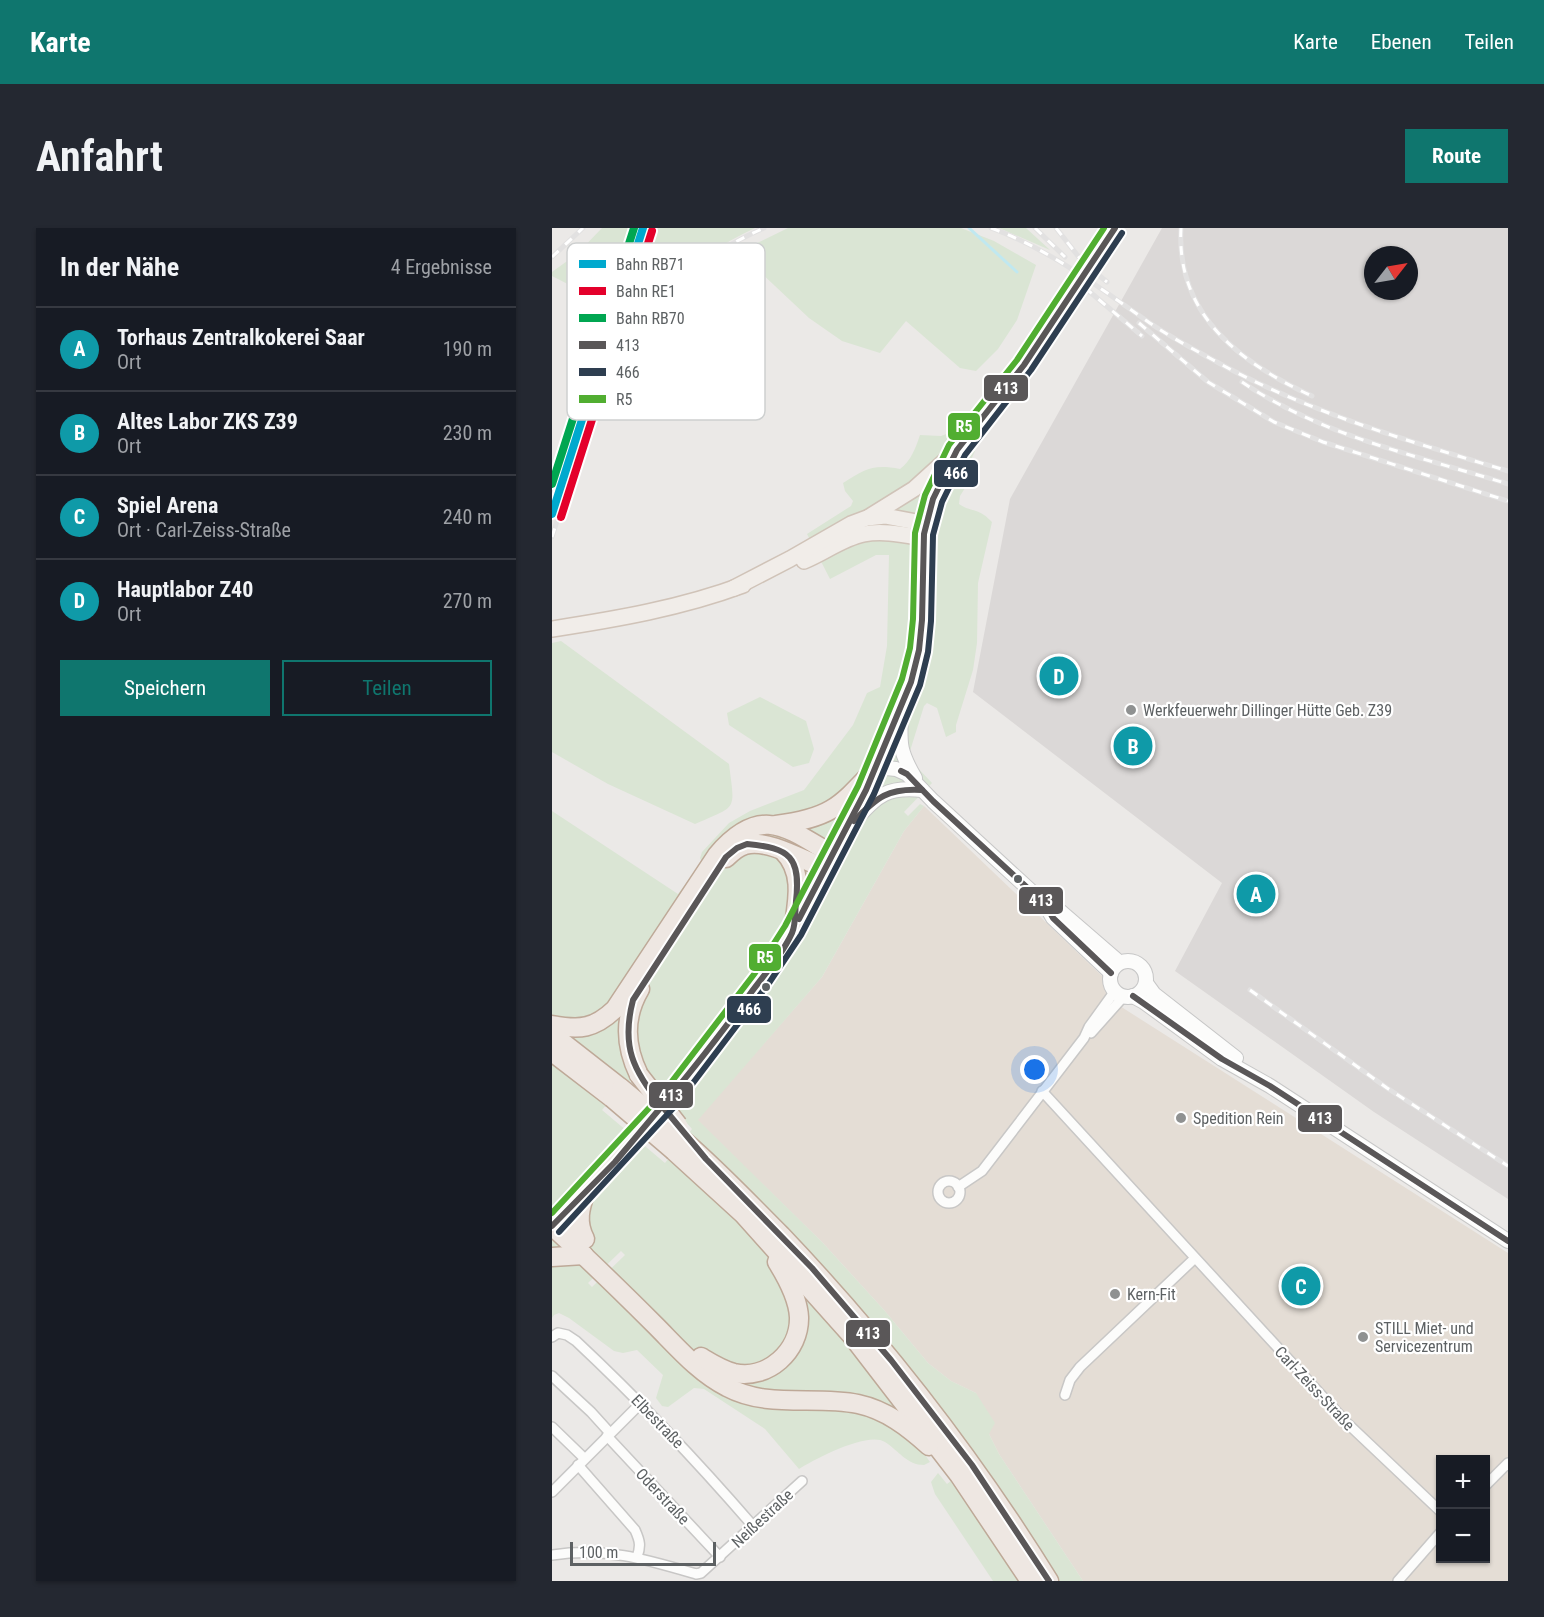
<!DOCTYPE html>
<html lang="de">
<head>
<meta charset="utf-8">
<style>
  :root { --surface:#171b24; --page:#242831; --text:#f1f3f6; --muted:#9ea1a6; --line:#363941; --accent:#0f766e }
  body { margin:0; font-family:"Roboto Condensed",sans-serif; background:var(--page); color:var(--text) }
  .controls { position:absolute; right:18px; bottom:18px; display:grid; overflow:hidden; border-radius:0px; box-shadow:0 2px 4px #0004 }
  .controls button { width:54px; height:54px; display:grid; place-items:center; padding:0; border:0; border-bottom:2px solid var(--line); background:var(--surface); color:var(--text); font:30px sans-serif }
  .compass { position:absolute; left:812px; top:18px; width:54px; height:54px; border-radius:50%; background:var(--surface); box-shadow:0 2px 4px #0004; rotate:59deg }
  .scale { position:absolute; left:18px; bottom:15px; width:146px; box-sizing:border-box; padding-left:6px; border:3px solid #5d6163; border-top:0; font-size:16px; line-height:21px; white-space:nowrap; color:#5d6163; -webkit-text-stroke:4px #fff; paint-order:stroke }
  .you { position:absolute; left:483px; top:842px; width:21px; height:21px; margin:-15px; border:4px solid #fff; border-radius:50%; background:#1a73e8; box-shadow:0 0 0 9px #1a73e833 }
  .badge { display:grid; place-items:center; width:39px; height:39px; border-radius:50%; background:var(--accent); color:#fff; font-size:20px; font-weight:700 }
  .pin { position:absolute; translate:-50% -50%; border:3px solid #fff; box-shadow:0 2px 6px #0006 }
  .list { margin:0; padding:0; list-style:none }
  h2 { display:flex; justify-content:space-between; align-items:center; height:78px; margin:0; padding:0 24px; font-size:26px }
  h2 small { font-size:20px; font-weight:400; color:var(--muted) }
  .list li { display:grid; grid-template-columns:39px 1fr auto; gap:18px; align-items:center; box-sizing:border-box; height:84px; padding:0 24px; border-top:2px solid var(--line) }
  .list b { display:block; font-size:22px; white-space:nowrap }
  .list p { margin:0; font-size:20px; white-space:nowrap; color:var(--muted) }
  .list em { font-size:20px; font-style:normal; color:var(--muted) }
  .actions { display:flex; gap:12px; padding:18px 24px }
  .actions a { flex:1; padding:14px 0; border:2px solid var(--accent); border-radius:0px; text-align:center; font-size:21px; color:var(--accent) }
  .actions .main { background:var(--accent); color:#fff }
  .map { position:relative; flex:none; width:956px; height:1353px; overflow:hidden; border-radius:0px }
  header { display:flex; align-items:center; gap:36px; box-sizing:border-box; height:84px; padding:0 30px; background:var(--accent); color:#fff }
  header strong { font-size:28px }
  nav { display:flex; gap:33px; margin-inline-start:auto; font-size:21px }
  .intro { display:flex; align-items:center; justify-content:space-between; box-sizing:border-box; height:144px; padding:0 36px }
  h1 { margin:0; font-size:42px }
  .button { padding:15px 27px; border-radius:0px; background:var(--accent); color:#fff; font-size:21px; font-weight:700 }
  main { display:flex; gap:36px; padding:0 36px }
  aside { flex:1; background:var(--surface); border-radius:0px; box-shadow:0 2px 4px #0004 }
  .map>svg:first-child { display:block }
</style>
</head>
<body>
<header>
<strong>Karte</strong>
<nav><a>Karte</a><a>Ebenen</a><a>Teilen</a></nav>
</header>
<div class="intro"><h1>Anfahrt</h1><a class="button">Route</a></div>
<main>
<aside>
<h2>In der Nähe<small>4 Ergebnisse</small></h2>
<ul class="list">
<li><span class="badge" style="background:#0f9aa8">A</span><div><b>Torhaus Zentralkokerei Saar</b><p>Ort</p></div><em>190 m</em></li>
<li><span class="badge" style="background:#0f9aa8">B</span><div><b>Altes Labor ZKS Z39</b><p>Ort</p></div><em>230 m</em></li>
<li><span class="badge" style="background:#0f9aa8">C</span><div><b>Spiel Arena</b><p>Ort · Carl-Zeiss-Straße</p></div><em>240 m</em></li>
<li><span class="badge" style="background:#0f9aa8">D</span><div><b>Hauptlabor Z40</b><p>Ort</p></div><em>270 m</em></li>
</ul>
<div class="actions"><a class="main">Speichern</a><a>Teilen</a></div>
</aside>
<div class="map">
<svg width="956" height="1353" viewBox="0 0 956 1353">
  <rect width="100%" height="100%" fill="#ebe9e7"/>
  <!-- commercial -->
  <path fill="#e4ddd5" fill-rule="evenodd" d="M 372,578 L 550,748 L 557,767 L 571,780 L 956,1025 L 956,1353 L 531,1353 L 447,1226 L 437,1206 L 424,1165 L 399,1153 L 376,1135 L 332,1082 L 270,1014 L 145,892 L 270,749 L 352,603 ZM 888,1232 L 933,1232 L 933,1330 L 888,1330 Z"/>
  <!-- industrial -->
  <path fill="#dbd8d7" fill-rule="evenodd" d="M 610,0 L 956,0 L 956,971 L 822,884 L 623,743 L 670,655 L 421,464 L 458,271 ZM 821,27 L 857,27 L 857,63 L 821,63 Z"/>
  <!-- green -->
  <g fill="#dae5d4" fill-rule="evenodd">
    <path d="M 50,0 L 78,0 L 53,75 L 0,48 L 0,44 L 25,26 Z"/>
    <path d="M 103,0 L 203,0 C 161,19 115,54 86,89 L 77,83 Z"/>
    <path d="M 236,0 L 409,0 L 442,13 L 484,37 L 465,92 L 446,121 L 424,143 L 408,140 L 354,93 L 328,125 L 290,113 L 257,90 L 187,24 Z"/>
    <path d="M 447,0 L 474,0 L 498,22 Z"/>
    <path d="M 397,205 L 423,223 L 418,234 L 423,244 L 408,268 L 407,276 C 420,285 426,279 440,294 L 426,355 L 425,415 L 421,442 L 404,497 L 404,504 L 394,509 L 385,480 L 375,475 L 372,478 L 358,523 L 362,536 L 380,555 L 352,584 L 356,588 L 368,576 L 372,578 L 352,603 L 270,749 L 146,892 L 270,1014 L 332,1082 L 376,1135 L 399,1153 L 424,1165 L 443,1195 L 437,1206 L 447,1226 L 531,1353 L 441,1353 L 383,1266 L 379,1254 L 386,1245 L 395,1256 L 427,1231 L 404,1200 L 371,1224 L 378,1234 L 372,1237 C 355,1237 347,1223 333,1214 C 316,1203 263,1231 247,1241 L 213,1201 L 152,1161 L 142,1160 L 116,1179 L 110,1178 L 104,1170 L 111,1147 L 85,1122 L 71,1125 L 62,1123 L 17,1090 L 7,1085 L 2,1087 L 0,1090 L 0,583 L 126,666 L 150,634 L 148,630 L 150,624 L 177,595 L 198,583 L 252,562 L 301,497 L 315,465 L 328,459 L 335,418 L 337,327 L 324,327 L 278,351 L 255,306 L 299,278 L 301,273 L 293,263 L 291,255 C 314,241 320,236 348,241 C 359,233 364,219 368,207 L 389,208 ZM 87,847 L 107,863 L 140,901 L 113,935 L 50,882 L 69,860 ZM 69,1023 L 73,1027 L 40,1059 L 36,1055 Z"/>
    <path d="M 9,413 L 177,536 C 183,584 186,577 143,596 L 56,556 L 0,524 L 0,415 Z"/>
    <path d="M 208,469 L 254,493 L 262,521 L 257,535 L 241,539 L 177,497 L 175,485 Z"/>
  </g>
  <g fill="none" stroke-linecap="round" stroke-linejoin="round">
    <!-- stream -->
    <path stroke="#c0e8f0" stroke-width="3" d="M 417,0 L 465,44"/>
    <defs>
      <g id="street">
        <path d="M 539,805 L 572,768"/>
        <path d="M 490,863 L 795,1195 L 888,1283"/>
        <circle cx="397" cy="964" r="11"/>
        <path d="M 406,959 L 430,943 L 532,810 L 537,799 L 563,763"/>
        <path d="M 0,1109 L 6,1105 L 15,1107 L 24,1113 C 87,1172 144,1232 201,1298"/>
        <path d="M 0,1148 L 39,1184 L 58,1205"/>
        <path d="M 513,1167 L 518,1152 L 528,1139 L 643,1030"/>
        <path d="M 0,1199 L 32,1230"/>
        <path d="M 55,1208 L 168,1329"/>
        <path d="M 26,1237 L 83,1302 C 88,1313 89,1318 85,1329"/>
        <path d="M 933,1258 L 956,1235"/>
        <path d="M 0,1264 L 89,1175"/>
        <path d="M 0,1327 C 54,1319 93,1331 144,1346 L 149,1345 L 250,1253"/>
        <path d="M 846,1353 L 888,1305"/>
      </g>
      <g id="secondary">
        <path d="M 553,16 L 563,0"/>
        <path d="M 375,296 L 381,271 L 405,222 L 472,137 L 514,72"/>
        <path d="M 349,482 C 348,515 346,521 363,550"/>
        <path d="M 325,539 L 344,541 L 355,546 L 381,573 L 493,676 L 501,690 L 559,745"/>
        <path d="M 300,595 C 325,569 332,558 370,562"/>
        <path d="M 493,676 L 508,683 L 567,734"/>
        <circle cx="576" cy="751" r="18"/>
        <path d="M 594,755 L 602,766 L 684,830"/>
        <path d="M 581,768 L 592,774 L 670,831 L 718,858 L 956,1013"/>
      </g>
      <g id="primary">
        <path d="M 317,289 L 362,261 L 405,222"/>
        <path d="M 252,333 C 272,325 291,310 312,306 C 331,302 353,307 372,310"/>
        <path d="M 0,401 C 65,391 129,380 191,357"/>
        <path d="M 2,997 L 118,871 L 230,722 L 274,641 L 314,562 L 359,454 L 367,422 L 370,392 L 372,310 L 375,296 L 333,288 L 315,290 L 299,296 L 238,331 L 182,360"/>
      </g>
      <g id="highway">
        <path d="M 224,597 C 280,590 288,578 325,539"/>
        <path d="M 231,623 C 253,645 245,675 241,703"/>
        <path d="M 174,630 C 179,625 185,619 193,617 C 215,610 253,633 274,641"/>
        <path d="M 0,797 C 28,802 42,801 63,781 L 165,627 C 208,576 234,599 281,627"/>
        <path d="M 0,806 L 69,860"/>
        <path d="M 0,824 L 60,870"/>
        <path d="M 87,847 C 73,818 71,790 88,761"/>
        <path d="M 131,912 C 166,942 197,975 229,1007 C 330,1113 420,1229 497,1353"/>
        <path d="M 122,923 L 191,986 L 300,1108 L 407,1247 L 478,1353"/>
        <path d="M 9,989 L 29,1010"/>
        <path d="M 0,998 C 35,1030 69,1063 103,1097 C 125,1119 147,1145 175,1159 C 216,1181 263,1167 306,1176 C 334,1182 356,1199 377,1218"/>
        <path d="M 33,1011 C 24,994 28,980 34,963"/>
        <path d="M 0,1029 L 32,1027"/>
        <path d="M 149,1129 C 159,1135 170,1142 182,1145 C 216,1152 248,1123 247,1089 C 246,1070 235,1050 225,1034"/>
      </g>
    </defs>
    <!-- street casing -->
    <use href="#street" stroke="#c8c7c6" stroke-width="12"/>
    <!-- secondary casing -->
    <use href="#secondary" stroke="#c7c7c7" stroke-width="16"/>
    <!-- primary casing -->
    <use href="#primary" stroke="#d0c3b8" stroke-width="18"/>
    <!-- highway casing -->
    <use href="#highway" stroke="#bea998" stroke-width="21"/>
    <!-- street -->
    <use href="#street" stroke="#fcfcfb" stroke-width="9"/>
    <!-- secondary -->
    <use href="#secondary" stroke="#fcfcfb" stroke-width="14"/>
    <!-- primary -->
    <use href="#primary" stroke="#f1ede9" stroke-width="15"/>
    <!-- highway -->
    <use href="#highway" stroke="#eee7e2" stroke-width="18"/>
    <defs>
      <g id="rail">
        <path d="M 439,0 C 499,22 543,57 595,93 C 619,110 647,124 674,139 C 762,186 860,214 956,243"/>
        <path d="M 483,0 L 513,29"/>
        <path d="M 504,0 L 530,33 L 555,54"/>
        <path d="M 629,0 C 624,87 688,135 760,168"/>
        <path d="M 0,29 L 31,0"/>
        <path d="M 519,48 L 590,108"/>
        <path d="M 587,95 L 656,154 L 722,194 L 771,214 L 956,273"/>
        <path d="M 690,154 C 770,208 866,228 956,256"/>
        <path d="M 0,309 C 17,256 30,200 54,150 C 86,81 143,30 212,0"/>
        <path d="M 698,762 L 835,860 L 956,938"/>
      </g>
    </defs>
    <!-- rail casing -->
    <use href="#rail" stroke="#e2e1e1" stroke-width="5"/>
    <!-- rail -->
    <use href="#rail" stroke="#fff" stroke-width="3" stroke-dasharray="9" stroke-linecap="butt"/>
    <defs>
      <path id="secondary-bridge" d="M 514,72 L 553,16"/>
      <g id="highway-bridge">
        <path d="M 87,847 L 126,897"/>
        <path d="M 69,860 L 131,912"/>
        <path d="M 60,870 L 122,923"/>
      </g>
    </defs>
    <!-- secondary-bridge casing -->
    <use href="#secondary-bridge" stroke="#c7c7c7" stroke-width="16" stroke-linecap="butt"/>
    <!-- highway-bridge casing -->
    <use href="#highway-bridge" stroke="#bea998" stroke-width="21" stroke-linecap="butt"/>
    <!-- secondary-bridge -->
    <use href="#secondary-bridge" stroke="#fcfcfb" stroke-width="14"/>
    <!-- highway-bridge -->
    <use href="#highway-bridge" stroke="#eee7e2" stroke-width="18"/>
    <defs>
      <g id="bus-1">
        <path d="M 349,543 L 355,546 L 381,573 L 493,676 L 501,690 L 559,745"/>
        <path d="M 302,593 C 325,569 336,560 370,562"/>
        <path d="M 195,616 C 238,620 249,629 244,673 C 243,683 244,696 240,705 C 230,727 212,747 198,766 C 170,804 141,842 110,878 C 81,843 69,818 81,772 L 174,629 L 185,620 Z"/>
        <path d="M 247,691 L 314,562 L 359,454 L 367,422 L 370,392 L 372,306 L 381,271 L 405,222 L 472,137 L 563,0"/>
        <path d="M 581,768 L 670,831 L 718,858 L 956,1013"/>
        <path d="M 110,878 L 154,931 L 260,1040 L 339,1132 L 420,1237 L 497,1353"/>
        <path d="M 0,998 L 63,934 L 110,878"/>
      </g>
      <path id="bus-2" d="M 7,1004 L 125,876 L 217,755 L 249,707 L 322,566 L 368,457 L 376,424 L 379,393 L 381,307 L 390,274 L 413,227 L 479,142 L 570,5"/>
      <path id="bus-3" d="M 0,985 L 111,865 L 203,745 L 233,698 L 306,558 L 350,451 L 358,420 L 361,391 L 363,305 L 373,267 L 397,217 L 465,132 L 552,0"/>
    </defs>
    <!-- bus-1 casing -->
    <use href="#bus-1" stroke="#fff" stroke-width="10"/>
    <!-- bus-2 casing -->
    <use href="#bus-2" stroke="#fff" stroke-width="10"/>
    <!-- bus-3 casing -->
    <use href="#bus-3" stroke="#fff" stroke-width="10"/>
    <!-- bus-1 -->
    <use href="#bus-1" stroke="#5a5758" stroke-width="6"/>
    <!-- bus-2 -->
    <use href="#bus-2" stroke="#2e3e50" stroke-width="6"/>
    <!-- bus-3 -->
    <use href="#bus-3" stroke="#51ae31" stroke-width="6"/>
    <defs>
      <path id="rail-1" d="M 0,286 L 91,0"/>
      <path id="rail-2" d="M 9,289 L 100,3"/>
      <path id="rail-3" d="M 0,256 L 82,0"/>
    </defs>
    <!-- rail-1 casing -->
    <use href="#rail-1" stroke="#fff" stroke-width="12"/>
    <!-- rail-2 casing -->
    <use href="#rail-2" stroke="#fff" stroke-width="12"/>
    <!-- rail-3 casing -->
    <use href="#rail-3" stroke="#fff" stroke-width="12"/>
    <!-- rail-1 -->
    <use href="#rail-1" stroke="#00a9ce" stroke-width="8"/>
    <!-- rail-2 -->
    <use href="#rail-2" stroke="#e4002b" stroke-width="8"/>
    <!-- rail-3 -->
    <use href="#rail-3" stroke="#00a651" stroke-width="8"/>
  </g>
  <!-- markers -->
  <g fill="#8f9191" stroke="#fff" stroke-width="2">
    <circle cx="579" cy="482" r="6"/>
    <circle cx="629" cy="890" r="6"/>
    <circle cx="563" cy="1066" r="6"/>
    <circle cx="811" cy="1109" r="6"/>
  </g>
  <g fill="#5d6163" stroke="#fff" stroke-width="2">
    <circle cx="466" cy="651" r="5"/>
    <circle cx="214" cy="759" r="5"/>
  </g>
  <g text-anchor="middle" stroke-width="4.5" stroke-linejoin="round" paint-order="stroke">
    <!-- poi labels -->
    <g font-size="16" fill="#5d6163" stroke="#fff" text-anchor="start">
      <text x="591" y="488">Werkfeuerwehr Dillinger Hütte Geb. Z39</text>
      <text x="641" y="896">Spedition Rein</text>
      <text x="575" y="1072">Kern-Fit</text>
      <text x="823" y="1106">STILL Miet- und<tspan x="823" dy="18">Servicezentrum</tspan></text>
    </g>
    <!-- street labels -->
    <g font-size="16" fill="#5d6163" stroke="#fff">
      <text transform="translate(763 1160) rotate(47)" y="6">Carl-Zeiss-Straße</text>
      <text transform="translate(106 1193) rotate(46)" y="6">Elbestraße</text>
      <text transform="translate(111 1268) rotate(47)" y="6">Oderstraße</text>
      <text transform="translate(210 1290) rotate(-43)" y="6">Neißestraße</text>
    </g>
  </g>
  <!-- legend -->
  <rect x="15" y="15" width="198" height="177" rx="9" fill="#fff" stroke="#ced0d0" stroke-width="1.5"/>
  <rect x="27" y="32" width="27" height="8" fill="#00a9ce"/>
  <rect x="27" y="59" width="27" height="8" fill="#e4002b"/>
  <rect x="27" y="86" width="27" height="8" fill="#00a651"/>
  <rect x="27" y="113" width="27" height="8" fill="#5a5758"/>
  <rect x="27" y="140" width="27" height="8" fill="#2e3e50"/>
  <rect x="27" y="167" width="27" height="8" fill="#51ae31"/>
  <g font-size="16" fill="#5d6163">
    <text x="64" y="42">Bahn RB71</text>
    <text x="64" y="69">Bahn RE1</text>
    <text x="64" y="96">Bahn RB70</text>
    <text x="64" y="123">413</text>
    <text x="64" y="150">466</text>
    <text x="64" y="177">R5</text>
  </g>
  <g stroke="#fff" stroke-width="2">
    <rect x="431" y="146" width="46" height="28" rx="6" fill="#5a5758"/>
    <rect x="395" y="184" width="34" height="29" rx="6" fill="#51ae31"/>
    <rect x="381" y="231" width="46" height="29" rx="6" fill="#2e3e50"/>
    <rect x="466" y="658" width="46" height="29" rx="6" fill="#5a5758"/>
    <rect x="196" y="715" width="34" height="29" rx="6" fill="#51ae31"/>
    <rect x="174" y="767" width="46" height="29" rx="6" fill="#2e3e50"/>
    <rect x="96" y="853" width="46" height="28" rx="6" fill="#5a5758"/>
    <rect x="745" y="876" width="46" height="29" rx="6" fill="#5a5758"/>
    <rect x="293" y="1091" width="46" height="29" rx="6" fill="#5a5758"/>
  </g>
  <g font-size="16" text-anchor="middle" font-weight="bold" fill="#fff">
    <text x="454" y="166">413</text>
    <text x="412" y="204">R5</text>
    <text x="404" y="251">466</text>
    <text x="489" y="678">413</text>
    <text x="213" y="735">R5</text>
    <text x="197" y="787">466</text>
    <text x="119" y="873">413</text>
    <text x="768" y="896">413</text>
    <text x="316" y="1111">413</text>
  </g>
</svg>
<div class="controls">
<button>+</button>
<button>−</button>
</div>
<svg class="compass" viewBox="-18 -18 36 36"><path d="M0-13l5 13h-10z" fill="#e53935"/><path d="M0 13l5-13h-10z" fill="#9ea1a6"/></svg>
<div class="scale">100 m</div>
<div class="you"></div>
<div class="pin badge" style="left:704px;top:666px;background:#0f9aa8">A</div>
<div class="pin badge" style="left:581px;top:518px;background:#0f9aa8">B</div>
<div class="pin badge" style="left:749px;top:1058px;background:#0f9aa8">C</div>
<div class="pin badge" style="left:507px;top:448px;background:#0f9aa8">D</div>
</div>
</main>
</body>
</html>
